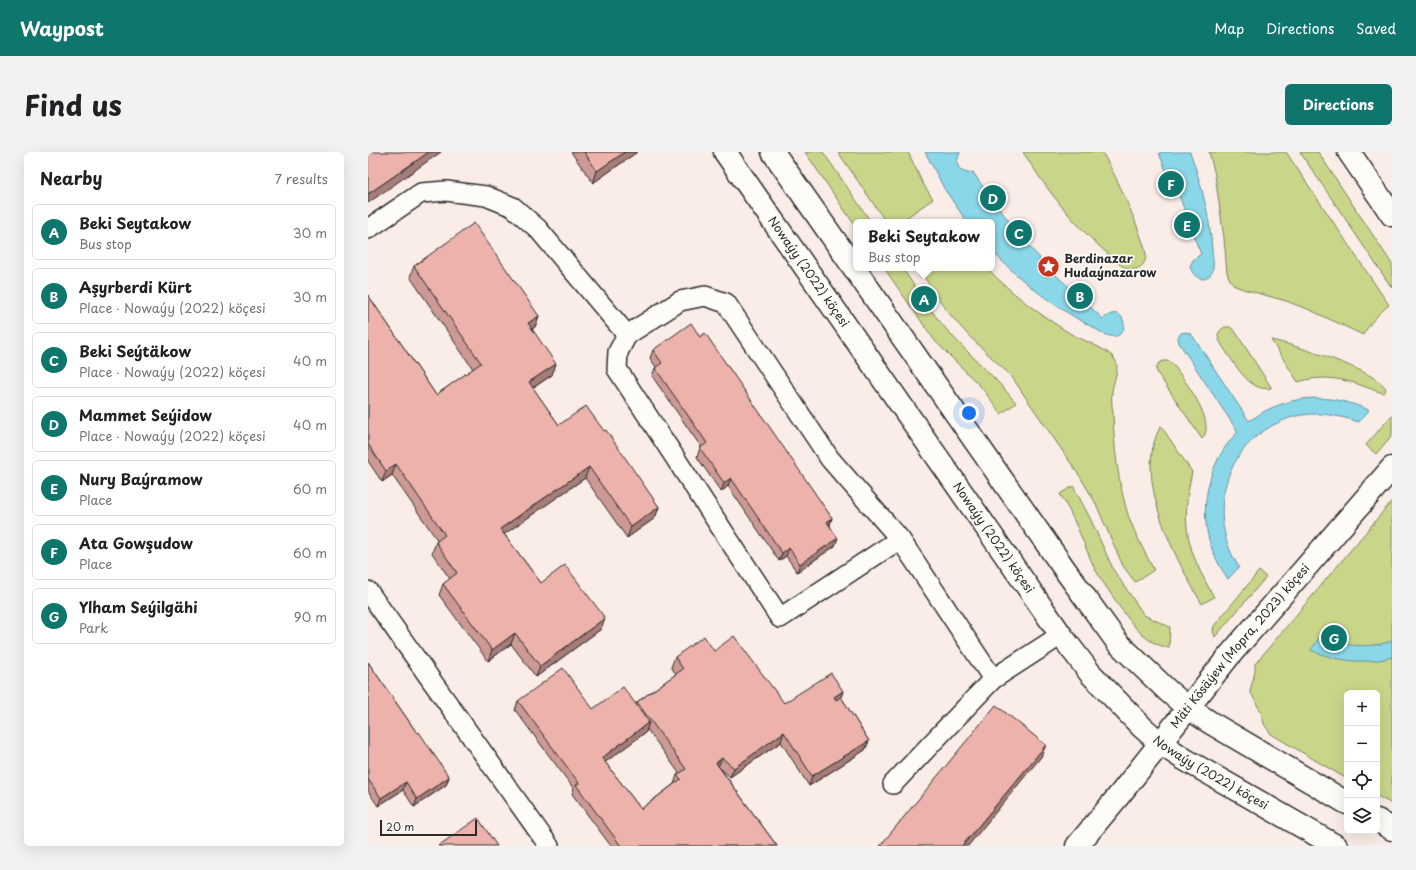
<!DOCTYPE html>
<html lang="en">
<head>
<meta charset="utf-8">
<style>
  :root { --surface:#fff; --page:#f2f2f2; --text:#202124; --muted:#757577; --line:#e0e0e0; --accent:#0f766e }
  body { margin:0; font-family:"Playpen Sans",sans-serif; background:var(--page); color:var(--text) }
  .controls { position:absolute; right:12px; bottom:12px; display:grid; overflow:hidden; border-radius:6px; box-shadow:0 4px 16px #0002 }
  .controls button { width:36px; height:36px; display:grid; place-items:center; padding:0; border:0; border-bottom:1px solid var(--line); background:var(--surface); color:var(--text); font:20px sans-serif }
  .scale { position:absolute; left:12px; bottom:10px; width:97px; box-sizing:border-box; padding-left:4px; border:2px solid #2b2b2b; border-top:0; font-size:11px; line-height:14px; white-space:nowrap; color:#2b2b2b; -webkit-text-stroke:3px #fdfcf7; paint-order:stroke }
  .you { position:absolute; left:601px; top:261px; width:14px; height:14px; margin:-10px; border:3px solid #fff; border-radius:50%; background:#1a73e8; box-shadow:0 0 0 6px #1a73e833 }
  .badge { display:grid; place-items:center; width:26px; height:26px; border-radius:50%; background:var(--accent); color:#fff; font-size:13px; font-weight:700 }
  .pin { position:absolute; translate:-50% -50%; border:2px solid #fff; box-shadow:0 1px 4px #0006 }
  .popup { position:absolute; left:485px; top:67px; width:142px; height:52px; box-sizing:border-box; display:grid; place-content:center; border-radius:6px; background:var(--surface); filter:drop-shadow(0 1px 3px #0005); font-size:13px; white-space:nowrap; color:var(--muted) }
  .popup b { font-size:15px; color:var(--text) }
  .popup::after { content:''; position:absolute; left:50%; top:100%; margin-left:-8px; border:8px solid transparent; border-top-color:var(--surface) }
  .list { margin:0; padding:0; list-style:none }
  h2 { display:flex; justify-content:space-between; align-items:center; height:52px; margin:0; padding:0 16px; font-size:17px }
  h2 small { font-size:13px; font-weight:400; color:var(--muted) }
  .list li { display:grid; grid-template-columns:26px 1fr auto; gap:12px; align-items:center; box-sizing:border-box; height:56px; margin:0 8px 8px; padding:0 8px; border:1px solid var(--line); border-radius:6px }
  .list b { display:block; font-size:15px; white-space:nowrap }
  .list p { margin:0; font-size:13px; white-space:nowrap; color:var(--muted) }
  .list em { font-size:13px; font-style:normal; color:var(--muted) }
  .icon { flex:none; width:22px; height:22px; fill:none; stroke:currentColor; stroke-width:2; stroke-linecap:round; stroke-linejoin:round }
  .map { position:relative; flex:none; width:1024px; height:694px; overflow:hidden; border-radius:6px }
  header { display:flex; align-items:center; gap:24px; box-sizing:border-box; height:56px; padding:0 20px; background:var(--accent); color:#fff }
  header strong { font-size:19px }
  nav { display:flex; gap:22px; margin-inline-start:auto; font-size:14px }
  .intro { display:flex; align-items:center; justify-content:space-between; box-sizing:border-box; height:96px; padding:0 24px }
  h1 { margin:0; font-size:28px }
  .button { padding:10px 18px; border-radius:6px; background:var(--accent); color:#fff; font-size:14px; font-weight:700 }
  main { display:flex; gap:24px; padding:0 24px }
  aside { flex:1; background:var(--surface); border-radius:6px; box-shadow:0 4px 16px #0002 }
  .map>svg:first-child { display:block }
</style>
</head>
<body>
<header>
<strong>Waypost</strong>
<nav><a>Map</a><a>Directions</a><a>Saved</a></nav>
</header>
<div class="intro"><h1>Find us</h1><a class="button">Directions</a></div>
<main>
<aside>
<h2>Nearby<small>7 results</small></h2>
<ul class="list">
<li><span class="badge">A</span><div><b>Beki Seytakow</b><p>Bus stop</p></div><em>30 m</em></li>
<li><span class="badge">B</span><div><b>Aşyrberdi Kürt</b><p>Place · Nowaýy (2022) köçesi</p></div><em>30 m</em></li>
<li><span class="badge">C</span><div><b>Beki Seýtäkow</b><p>Place · Nowaýy (2022) köçesi</p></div><em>40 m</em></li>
<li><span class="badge">D</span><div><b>Mammet Seýidow</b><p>Place · Nowaýy (2022) köçesi</p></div><em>40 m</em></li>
<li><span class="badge">E</span><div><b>Nury Baýramow</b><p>Place</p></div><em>60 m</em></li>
<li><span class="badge">F</span><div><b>Ata Gowşudow</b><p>Place</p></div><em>60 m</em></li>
<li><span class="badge">G</span><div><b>Ylham Seýilgähi</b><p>Park</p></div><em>90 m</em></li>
</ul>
</aside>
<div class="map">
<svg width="1024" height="694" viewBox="0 0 1024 694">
  <rect width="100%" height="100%" fill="#faede8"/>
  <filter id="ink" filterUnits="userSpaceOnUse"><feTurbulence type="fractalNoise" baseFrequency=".025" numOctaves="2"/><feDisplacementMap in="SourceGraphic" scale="8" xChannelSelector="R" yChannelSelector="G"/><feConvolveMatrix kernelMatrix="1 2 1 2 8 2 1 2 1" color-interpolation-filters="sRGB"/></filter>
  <g filter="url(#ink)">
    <!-- green -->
    <g fill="#c9d689" stroke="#7a805a">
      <path d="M 437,0 L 455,0 L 503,70 L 488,70 L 488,75 Z"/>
      <path d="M 470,0 L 540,0 L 554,30 L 565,47 L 532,70 L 518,70 Z"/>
      <path d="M 655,0 L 734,0 C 748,24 759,49 769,74 C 772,83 777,94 778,103 C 778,112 771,119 762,117 C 754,116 746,108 740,102 C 706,73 678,37 655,0 Z"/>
      <path d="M 841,0 L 918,0 L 1021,153 C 1010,162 1002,171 995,183 L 942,158 L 918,149 L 875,137 L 867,134 L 862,128 L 859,121 L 856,86 L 847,23 Z"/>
      <path d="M 932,0 L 950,0 L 1024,112 L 1024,136 Z"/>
      <path d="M 516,116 L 534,116 C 549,137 562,159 579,178 C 601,203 627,224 648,251 L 633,262 L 614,236 L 567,189 Z"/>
      <path d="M 550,116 L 619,116 C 644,142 672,163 703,182 C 714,188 737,196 745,205 C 754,215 745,228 744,240 C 743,247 744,254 745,261 C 746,297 750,331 761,366 C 768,384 777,401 786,418 L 767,430 L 755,414 L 727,350 L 713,326 L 656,243 L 644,225 L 600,183 L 579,159 Z"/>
      <path d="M 857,175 L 862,175 L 867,179 L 903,235 L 903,236 C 883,241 868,214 859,201 C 856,196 851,190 850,184 C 850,180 853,177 857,175 Z"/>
      <path d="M 903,188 C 924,192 1010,219 1018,237 L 1016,241 C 1009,240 1002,236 995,234 C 973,226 952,223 930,230 Z"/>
      <path d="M 795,209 L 800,209 L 805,212 C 815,227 850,270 834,287 L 790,222 L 788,217 L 790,212 Z"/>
      <path d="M 1024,263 L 1024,283 L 1008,302 L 998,293 Z"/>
      <path d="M 793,274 L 824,320 C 812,373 819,398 846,445 L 834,452 C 808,408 763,324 793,274 Z"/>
      <path d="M 705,334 L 722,366 L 746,419 L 776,463 L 802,475 L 801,496 C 776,491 765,473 751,454 C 743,441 733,429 726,415 C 715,390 706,365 692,342 Z"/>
      <path d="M 1024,349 L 1024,652 L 1009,644 L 1009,541 L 979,541 L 979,627 L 903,582 L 896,572 L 893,560 L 882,539 L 887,520 L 887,512 Z"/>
      <path d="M 891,419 L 898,425 L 847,485 L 845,479 L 846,474 Z"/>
    </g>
    <!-- water -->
    <g fill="#8ad7e9" stroke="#64929d">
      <path d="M 557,0 L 592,0 C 590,9 587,8 592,18 L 599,21 L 605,20 L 617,38 C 611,45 615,57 625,57 C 627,57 629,56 631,56 L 644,73 C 634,84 645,94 658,91 L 672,106 L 669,116 L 672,122 L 679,125 L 687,122 L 703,137 L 700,147 L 704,153 L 711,156 L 719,152 L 735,167 C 759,147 764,189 742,184 C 737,183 731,179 726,176 C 688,156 653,130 624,99 L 624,70 L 599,70 L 577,38 Z"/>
      <path d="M 793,0 L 822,0 C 833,31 842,64 844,97 C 844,103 846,109 845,115 C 844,131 826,131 822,114 L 825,108 L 833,102 L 825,83 C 831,77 832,72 827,65 L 818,62 L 810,41 C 818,31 813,19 799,21 L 791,1 Z"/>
      <path d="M 819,180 L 824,183 L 881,269 C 886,266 892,262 897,259 C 933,241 965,243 1001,258 L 991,270 C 972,264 954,260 934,263 C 921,265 908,271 897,278 C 852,308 841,370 871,415 L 860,427 C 854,418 848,408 844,397 C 829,358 840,309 870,280 L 811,191 L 810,185 L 813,181 Z"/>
      <path d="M 952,485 C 975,494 1000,497 1024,489 L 1024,505 C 998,513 967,509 943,498 Z"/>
    </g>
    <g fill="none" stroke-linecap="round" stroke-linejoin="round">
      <defs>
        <g id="service">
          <path d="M 0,77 L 53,41 L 78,39 L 118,44 L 145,55 L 170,77 L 259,183"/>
          <path d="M 532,387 L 412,466 L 249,217 L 250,200 L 259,183 L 312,149 L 337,144 L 358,151 L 462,307 L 532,387 L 625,527"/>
          <path d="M 0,439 L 181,694"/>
          <path d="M 525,632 L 625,527 L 693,483"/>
        </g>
        <path id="minor" d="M 981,0 L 1024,63"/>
        <g id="tertiary">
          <path id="s1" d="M 709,694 L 753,641 L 861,504 L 1024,316"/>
        </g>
        <g id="secondary">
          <path id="s2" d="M 357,0 L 693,483 L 722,521 L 774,575 L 792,591 L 816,607 L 968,694"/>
          <path d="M 405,0 L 700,422 L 750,491 L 800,539 L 820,556 L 843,571 L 979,651"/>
          <path d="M 1009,668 L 1024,677"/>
        </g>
      </defs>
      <!-- service casing -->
      <use href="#service" stroke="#2b2b2b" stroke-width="22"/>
      <!-- minor casing -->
      <use href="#minor" stroke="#2b2b2b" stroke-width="25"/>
      <!-- tertiary casing -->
      <use href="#tertiary" stroke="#2b2b2b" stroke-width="25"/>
      <!-- secondary casing -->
      <use href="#secondary" stroke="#2b2b2b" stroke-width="25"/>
      <!-- service -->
      <use href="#service" stroke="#fdfcf7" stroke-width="19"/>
      <!-- minor -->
      <use href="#minor" stroke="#fdfcf7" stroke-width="22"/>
      <!-- tertiary -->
      <use href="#tertiary" stroke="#fdfcf7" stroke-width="22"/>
      <!-- secondary -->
      <use href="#secondary" stroke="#fdfcf7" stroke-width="22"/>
    </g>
    <!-- wall -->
    <g fill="#cc9994" stroke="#2b2b2b" fill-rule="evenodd">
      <path d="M 203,0 L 269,0 L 225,31 Z"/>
      <path d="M 46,114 L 171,164 L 167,175 L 164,177 L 184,223 L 165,236 L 191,273 L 236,279 L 291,355 L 287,366 L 259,386 L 217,326 L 136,382 L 173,431 L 233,477 L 168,525 L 143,492 L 120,509 L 71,443 L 75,432 L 82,427 L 64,401 L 68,390 L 70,389 L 24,323 L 14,330 L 0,309 L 0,143 L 68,243 L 105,217 L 42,125 Z"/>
      <path d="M 332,185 L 464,366 L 462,373 L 467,394 L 429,420 L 418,404 L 411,409 L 360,334 L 353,340 L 329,305 L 332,296 L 333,295 L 284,224 L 287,216 L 288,215 L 282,206 L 285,198 Z"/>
      <path d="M 346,499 L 416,551 L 475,539 L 473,545 L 501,589 L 497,598 L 441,634 L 413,590 L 362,625 L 352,616 L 409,694 L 243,694 L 204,642 L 206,637 L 147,558 L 150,549 L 225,557 L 268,552 L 269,550 L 308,522 L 303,515 L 307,505 ZM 279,577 L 311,621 L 309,623 L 306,632 L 273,657 L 237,610 L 278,580 Z"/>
      <path d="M 0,510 L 49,581 L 81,625 L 78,633 L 46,655 L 35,638 L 10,654 L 0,639 Z"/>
    </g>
    <!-- shaded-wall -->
    <g fill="#a67d78" stroke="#2b2b2b">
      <path d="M 61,0 L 73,0 L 0,51 L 0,42 Z"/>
      <path d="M 257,0 L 269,0 L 225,31 L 229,19 Z"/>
      <path d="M 171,164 L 167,175 L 156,182 L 160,171 Z"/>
      <path d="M 188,212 L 184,223 L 157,241 L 161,230 Z"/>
      <path d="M 28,312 L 24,323 L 14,330 L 18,319 Z"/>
      <path d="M 221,315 L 217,326 L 128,388 L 132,377 Z"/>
      <path d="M 363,326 L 360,334 L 353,340 L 356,331 Z"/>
      <path d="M 291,355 L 287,366 L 259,386 L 263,375 Z"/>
      <path d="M 464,366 L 461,375 L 459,370 Z"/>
      <path d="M 470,386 L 467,394 L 429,420 L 432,412 Z"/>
      <path d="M 421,396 L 418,404 L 411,409 L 414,401 Z"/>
      <path d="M 237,466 L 233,477 L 168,525 L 172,514 Z"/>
      <path d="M 147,481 L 143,492 L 120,509 L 124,498 Z"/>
      <path d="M 475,539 L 472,548 L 463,554 L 466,545 Z"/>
      <path d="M 281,570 L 278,580 L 231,615 L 234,606 Z"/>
      <path d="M 416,580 L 413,590 L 362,625 L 366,616 Z"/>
      <path d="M 501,589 L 497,598 L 441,634 L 444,624 Z"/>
      <path d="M 678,593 L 673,605 L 600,694 L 594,694 Z"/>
      <path d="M 354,606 L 350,615 L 348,611 Z"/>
      <path d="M 81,625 L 78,633 L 46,655 L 49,647 Z"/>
      <path d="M 38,630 L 35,638 L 10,654 L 13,646 Z"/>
    </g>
    <!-- building -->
    <g fill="#edb2ac" stroke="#2b2b2b">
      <path d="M 0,0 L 61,0 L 0,42 Z"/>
      <path d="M 216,0 L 257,0 L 229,19 Z"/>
      <path d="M 106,71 L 171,164 L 160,171 L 188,212 L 161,230 L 191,273 L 218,254 L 236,279 L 238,278 L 291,355 L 263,375 L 221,315 L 132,377 L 173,431 L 197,413 L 237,466 L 172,514 L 147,481 L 124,498 L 75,432 L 89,421 L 68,390 L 77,383 L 28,312 L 18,319 L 0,292 L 0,143 L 68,243 L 113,211 L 46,114 Z"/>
      <path d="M 323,171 L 332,185 L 337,181 L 464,366 L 459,370 L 470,386 L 432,412 L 421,396 L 414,401 L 363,326 L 356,331 L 332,296 L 339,291 L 287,216 L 294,211 L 285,198 Z"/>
      <path d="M 336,484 L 346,499 L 366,484 L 416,551 L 463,521 L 475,539 L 466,545 L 468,548 L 473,545 L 501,589 L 444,624 L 416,580 L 366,616 L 354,606 L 348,611 L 409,694 L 253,694 L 208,633 L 211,631 L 150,549 L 195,516 L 225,557 L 255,535 L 281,570 L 234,606 L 273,657 L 313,627 L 309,623 L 318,617 L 269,550 L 315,517 L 307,505 Z"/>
      <path d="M 0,510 L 49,581 L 51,580 L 81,625 L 49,647 L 38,630 L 13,646 L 0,627 Z"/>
      <path d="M 628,553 L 678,593 L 594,694 L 512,694 Z"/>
      <path d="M 110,666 L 129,694 L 70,694 Z"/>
    </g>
  </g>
  <!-- icons -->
  <defs>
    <symbol id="sight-disc" viewBox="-11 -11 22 22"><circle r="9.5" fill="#c8321e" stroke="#fdfcf7"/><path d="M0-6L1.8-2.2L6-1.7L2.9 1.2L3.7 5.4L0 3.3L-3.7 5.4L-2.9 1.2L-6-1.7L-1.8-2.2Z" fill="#fff"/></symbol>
  </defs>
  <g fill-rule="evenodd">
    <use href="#sight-disc" x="668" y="102" width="25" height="25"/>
  </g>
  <g text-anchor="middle" stroke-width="3.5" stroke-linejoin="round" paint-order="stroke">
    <!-- poi labels -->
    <g font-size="12" font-weight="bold" fill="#2b2b2b" stroke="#fdfcf7" text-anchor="start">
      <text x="696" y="111">Berdinazar<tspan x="696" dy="14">Hudaýnazarow</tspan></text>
    </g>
    <!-- street labels -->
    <g font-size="12" fill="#2b2b2b" stroke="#fdfcf7">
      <text dy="4" stroke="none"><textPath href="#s2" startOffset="146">Nowaýy (2022) köçesi</textPath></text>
      <text dy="4" stroke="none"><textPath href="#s2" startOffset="470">Nowaýy (2022) köçesi</textPath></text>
      <text dy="4" stroke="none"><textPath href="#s1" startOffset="258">Mäti Kösäýew (Mopra, 2023) köçesi</textPath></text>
      <text dy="4" stroke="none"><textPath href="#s2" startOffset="794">Nowaýy (2022) köçesi</textPath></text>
    </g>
  </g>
</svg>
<div class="controls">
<button>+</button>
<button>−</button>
<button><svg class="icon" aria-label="locate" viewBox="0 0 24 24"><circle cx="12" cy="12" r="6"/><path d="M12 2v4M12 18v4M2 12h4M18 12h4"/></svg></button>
<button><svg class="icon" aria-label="layers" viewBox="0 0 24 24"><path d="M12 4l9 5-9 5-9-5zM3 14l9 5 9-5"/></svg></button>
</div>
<div class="scale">20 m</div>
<div class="you"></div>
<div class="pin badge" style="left:556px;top:147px">A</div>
<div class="popup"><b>Beki Seytakow</b>Bus stop</div>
<div class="pin badge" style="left:712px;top:144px">B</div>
<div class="pin badge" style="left:651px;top:81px">C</div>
<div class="pin badge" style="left:625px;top:46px">D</div>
<div class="pin badge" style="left:819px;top:73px">E</div>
<div class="pin badge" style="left:803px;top:32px">F</div>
<div class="pin badge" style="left:966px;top:486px">G</div>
</div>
</main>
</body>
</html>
